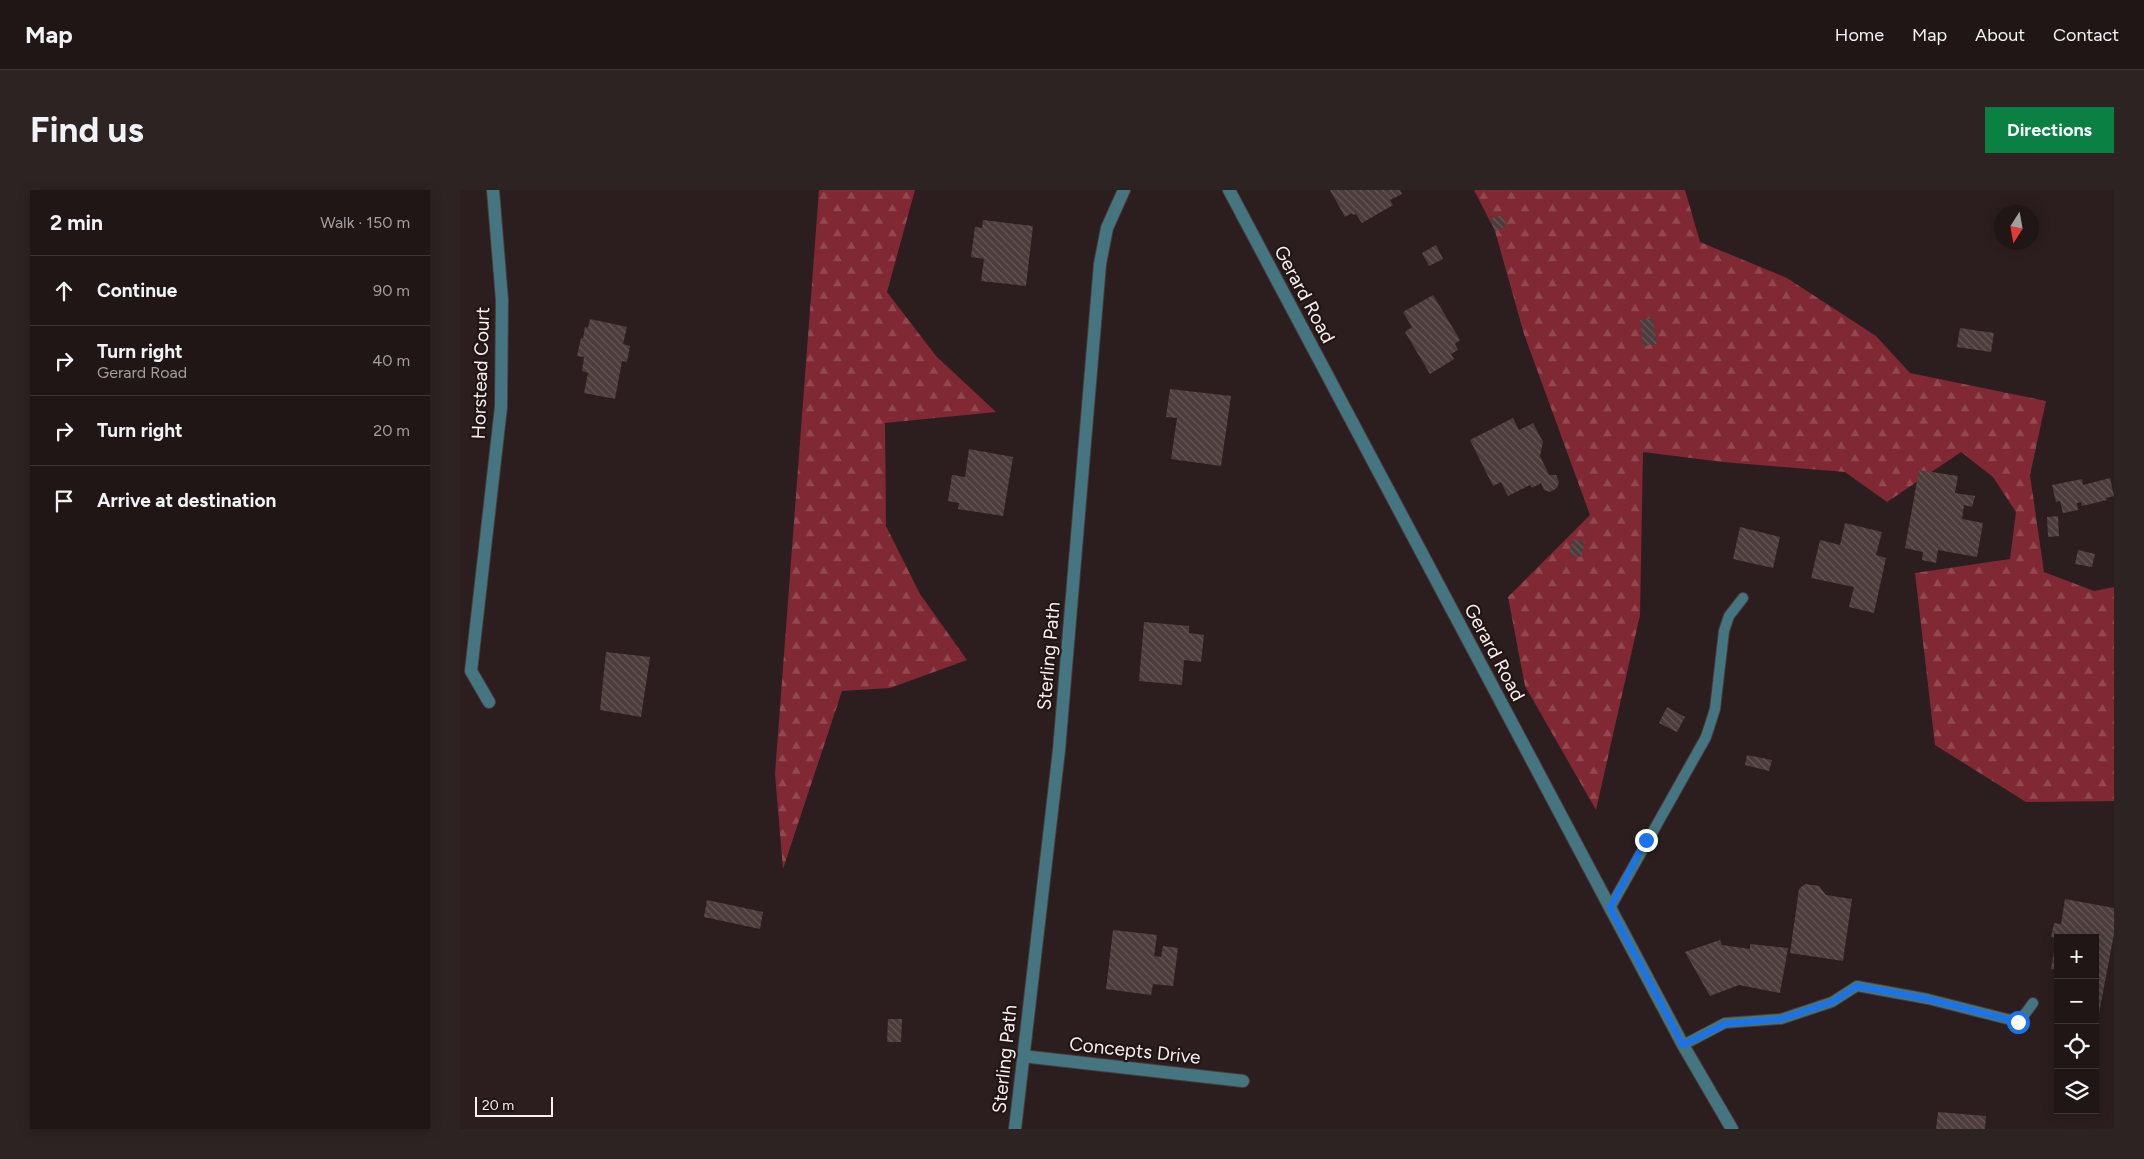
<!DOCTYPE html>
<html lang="en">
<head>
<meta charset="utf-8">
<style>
  :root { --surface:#211616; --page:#2d2323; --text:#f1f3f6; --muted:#a29fa1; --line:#3e3535; --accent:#0b8043 }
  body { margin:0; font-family:Figtree,sans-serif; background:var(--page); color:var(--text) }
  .controls { position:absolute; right:15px; bottom:15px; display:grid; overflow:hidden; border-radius:0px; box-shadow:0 2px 12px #0003 }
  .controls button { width:45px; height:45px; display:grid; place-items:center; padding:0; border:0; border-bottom:1px solid var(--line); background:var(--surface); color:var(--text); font:25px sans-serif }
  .compass { position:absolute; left:1534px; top:15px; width:45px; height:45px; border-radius:50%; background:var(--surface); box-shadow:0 2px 12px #0003; rotate:191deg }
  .scale { position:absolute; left:15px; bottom:12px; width:78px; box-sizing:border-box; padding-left:5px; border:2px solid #faf0f0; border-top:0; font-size:14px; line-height:18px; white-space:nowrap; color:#faf0f0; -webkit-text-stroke:4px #221515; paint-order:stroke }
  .stop { position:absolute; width:15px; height:15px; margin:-11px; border:4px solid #1a73e8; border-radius:50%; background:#fff }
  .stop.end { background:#1a73e8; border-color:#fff; box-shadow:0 1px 5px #0008 }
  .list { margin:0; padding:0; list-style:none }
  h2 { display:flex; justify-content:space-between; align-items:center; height:65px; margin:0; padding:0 20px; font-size:21px }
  h2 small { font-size:16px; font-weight:400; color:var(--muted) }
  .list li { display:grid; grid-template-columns:32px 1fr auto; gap:15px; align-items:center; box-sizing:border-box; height:70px; padding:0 20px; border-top:1px solid var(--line) }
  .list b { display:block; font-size:19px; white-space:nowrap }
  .list p { margin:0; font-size:16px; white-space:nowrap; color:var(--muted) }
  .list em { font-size:16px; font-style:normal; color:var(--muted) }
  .icon { flex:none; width:28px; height:28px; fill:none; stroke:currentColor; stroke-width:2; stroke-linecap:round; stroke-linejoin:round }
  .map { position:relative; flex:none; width:1654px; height:939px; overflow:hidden; border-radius:0px }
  header { display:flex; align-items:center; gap:30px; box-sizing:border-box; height:70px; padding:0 25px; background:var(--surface); border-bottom:1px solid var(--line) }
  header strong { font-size:24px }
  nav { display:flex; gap:28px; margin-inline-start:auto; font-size:18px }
  .intro { display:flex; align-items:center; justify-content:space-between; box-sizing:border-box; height:120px; padding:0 30px }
  h1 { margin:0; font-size:35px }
  .button { padding:12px 22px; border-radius:0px; background:var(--accent); color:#fff; font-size:18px; font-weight:700 }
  main { display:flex; gap:30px; padding:0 30px }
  aside { flex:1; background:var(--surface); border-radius:0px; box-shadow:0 2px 12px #0003 }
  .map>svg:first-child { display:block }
</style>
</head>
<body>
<header>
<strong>Map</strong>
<nav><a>Home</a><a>Map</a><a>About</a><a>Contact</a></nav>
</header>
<div class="intro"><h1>Find us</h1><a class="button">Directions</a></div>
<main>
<aside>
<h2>2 min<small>Walk · 150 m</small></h2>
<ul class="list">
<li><svg class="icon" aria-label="ahead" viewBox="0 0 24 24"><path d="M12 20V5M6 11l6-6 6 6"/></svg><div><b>Continue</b></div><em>90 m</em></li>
<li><svg class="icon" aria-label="right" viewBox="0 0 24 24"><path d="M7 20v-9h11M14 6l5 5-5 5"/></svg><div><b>Turn right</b><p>Gerard Road</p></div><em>40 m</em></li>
<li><svg class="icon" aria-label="right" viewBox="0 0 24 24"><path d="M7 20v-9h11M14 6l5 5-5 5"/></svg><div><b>Turn right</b></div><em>20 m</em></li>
<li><svg class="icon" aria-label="arrive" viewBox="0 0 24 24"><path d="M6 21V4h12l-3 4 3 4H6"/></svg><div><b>Arrive at destination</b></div></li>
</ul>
</aside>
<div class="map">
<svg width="1654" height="939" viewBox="0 0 1654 939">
  <defs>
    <pattern id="forest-firs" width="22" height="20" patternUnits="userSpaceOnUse" patternTransform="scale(1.25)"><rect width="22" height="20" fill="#802833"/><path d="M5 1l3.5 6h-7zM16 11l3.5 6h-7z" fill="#934851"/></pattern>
    <pattern id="building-back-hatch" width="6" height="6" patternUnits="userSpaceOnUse" patternTransform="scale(1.25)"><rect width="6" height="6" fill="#4c3c3c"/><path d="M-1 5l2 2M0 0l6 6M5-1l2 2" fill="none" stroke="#675858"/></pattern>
  </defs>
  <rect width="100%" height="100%" fill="#2c1e1e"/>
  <!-- forest -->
  <g fill="url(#forest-firs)">
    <path d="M 359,0 L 455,0 L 427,102 L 476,166 L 536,222 L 425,233 L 426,336 L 460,404 L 507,470 L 430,498 L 382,501 L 323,679 L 315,584 Z"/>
    <path d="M 1014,0 L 1225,0 L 1240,52 L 1327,88 L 1416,146 L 1450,183 L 1586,211 L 1570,285 L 1584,382 L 1634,401 L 1654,397 L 1654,611 L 1566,612 L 1475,555 L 1455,383 L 1550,369 L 1556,322 L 1533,287 L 1501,262 L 1427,312 L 1385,282 L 1263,272 L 1183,262 L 1180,425 L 1136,620 L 1065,496 L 1048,407 L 1130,325 L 1064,144 L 1035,41 Z"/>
  </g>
  <!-- building -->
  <g fill="url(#building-back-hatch)">
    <path d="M 870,0 L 940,0 L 942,4 L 930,10 L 933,15 L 902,33 L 896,24 L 893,25 L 892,23 L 885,27 Z"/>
    <path d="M 1042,25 L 1047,36 L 1035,41 L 1030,29 Z"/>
    <path d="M 523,30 L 573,36 L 566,96 L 521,91 L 524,69 L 511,67 L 515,37 L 522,38 Z"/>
    <path d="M 976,55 L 983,69 L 969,76 L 962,63 Z"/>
    <path d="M 973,105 L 1000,150 L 995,154 L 998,160 L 991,164 L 994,169 L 970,184 L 945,142 L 952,137 L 943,122 Z"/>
    <path d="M 1193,128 L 1197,154 L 1183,156 L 1180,130 Z"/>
    <path d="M 130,129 L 167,137 L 163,154 L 170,156 L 167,172 L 162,171 L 155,209 L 124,203 L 128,183 L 122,181 L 124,167 L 117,166 L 121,148 L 123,148 L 125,137 L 128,138 Z"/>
    <path d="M 1500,138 L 1534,143 L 1531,162 L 1497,157 Z"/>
    <path d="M 710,199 L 771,206 L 761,276 L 711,269 L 717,228 L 706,227 Z"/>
    <path d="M 1053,228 L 1059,240 L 1073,233 L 1083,252 L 1080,266 L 1089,285 L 1096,285 L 1099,292 L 1097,298 L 1090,302 L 1084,300 L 1081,293 L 1072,298 L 1070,295 L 1048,306 L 1041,292 L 1033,296 L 1010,250 Z"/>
    <path d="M 509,259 L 553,267 L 543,326 L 498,319 L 499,313 L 488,311 L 492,285 L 505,287 Z"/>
    <path d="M 1459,280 L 1498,286 L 1495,303 L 1515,306 L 1512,317 L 1504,315 L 1502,329 L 1523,333 L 1517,367 L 1478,360 L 1476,373 L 1462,370 L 1463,362 L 1445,358 Z"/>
    <path d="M 1650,288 L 1654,306 L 1646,308 L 1647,310 L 1622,316 L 1621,312 L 1617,313 L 1618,320 L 1603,323 L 1600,311 L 1596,312 L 1592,295 L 1622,289 L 1623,295 Z"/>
    <path d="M 1598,326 L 1599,346 L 1588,347 L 1587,327 Z"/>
    <path d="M 1385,333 L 1422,342 L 1416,365 L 1426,368 L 1414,423 L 1389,417 L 1394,397 L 1351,388 L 1360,350 L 1380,355 Z"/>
    <path d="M 1280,337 L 1320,347 L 1313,378 L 1273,369 Z"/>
    <path d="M 1113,349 L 1125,352 L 1121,367 L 1109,364 Z"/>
    <path d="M 1618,360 L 1635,364 L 1632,377 L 1615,374 Z"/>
    <path d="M 684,432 L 729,436 L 729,443 L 744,445 L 741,472 L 724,470 L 722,495 L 679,491 Z"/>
    <path d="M 146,462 L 190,467 L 181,527 L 140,520 Z"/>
    <path d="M 1207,517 L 1225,527 L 1217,542 L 1199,533 Z"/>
    <path d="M 1287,565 L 1312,570 L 1309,581 L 1285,575 Z"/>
    <path d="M 1345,694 L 1359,696 L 1366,705 L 1392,709 L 1383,771 L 1330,763 L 1339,699 Z"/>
    <path d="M 1605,709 L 1654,718 L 1654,744 L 1636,839 L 1635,748 L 1598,748 L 1598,780 L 1591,779 L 1596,748 L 1591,747 L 1594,733 L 1601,734 Z"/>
    <path d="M 247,710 L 303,722 L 300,739 L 244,727 Z"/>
    <path d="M 653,740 L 697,745 L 694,766 L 701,767 L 703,756 L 718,758 L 713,796 L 693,794 L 691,805 L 646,799 Z"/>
    <path d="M 1260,750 L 1262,755 L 1290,759 L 1290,754 L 1328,758 L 1320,803 L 1279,795 L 1250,806 L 1225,762 Z"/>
    <path d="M 428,829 L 442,829 L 441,852 L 427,852 Z"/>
    <path d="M 1478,922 L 1526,926 L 1525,939 L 1476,939 Z"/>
  </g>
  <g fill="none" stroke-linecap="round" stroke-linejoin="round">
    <defs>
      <g id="service">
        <path d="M 1150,718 L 1246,547 L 1255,519 L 1264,441 L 1269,426 L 1283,408"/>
        <path d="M 1223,855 L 1265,833 L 1321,829 L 1372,812 L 1397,796 L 1468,809 L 1559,832 L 1573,813"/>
      </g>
      <g id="minor">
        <path d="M 29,512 L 11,481 L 41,217 L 42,110 L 33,0"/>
        <path d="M 562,866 L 783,891"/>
        <path d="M 555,939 L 599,560 L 640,74 L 647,38 L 664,0"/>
      </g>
      <path id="tertiary" d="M 769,0 L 1223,855 L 1272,939"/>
    </defs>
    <!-- service casing -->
    <use href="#service" stroke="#493b3b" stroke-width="12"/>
    <!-- minor casing -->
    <use href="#minor" stroke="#493b3b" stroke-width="14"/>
    <!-- tertiary casing -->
    <use href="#tertiary" stroke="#493b3b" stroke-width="14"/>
    <!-- service -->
    <use href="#service" stroke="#457580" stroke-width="10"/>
    <!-- minor -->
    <use href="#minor" stroke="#457580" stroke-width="12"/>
    <!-- tertiary -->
    <use href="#tertiary" stroke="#457580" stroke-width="12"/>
  </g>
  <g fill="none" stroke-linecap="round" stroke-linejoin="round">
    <!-- route -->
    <path stroke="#1a73e8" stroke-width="6" d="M 1186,650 L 1150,718 L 1223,855 L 1265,834 L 1321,829 L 1372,812 L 1397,796 L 1468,809 L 1558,832"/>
  </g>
  <g text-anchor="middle" stroke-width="4.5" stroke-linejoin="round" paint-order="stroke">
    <!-- street labels -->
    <g font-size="19" fill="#faf0f0" stroke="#221515">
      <text transform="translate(845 104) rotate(62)" y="7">Gerard Road</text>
      <text transform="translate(20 183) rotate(-88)" y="7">Horstead Court</text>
      <text transform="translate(1035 462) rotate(62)" y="7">Gerard Road</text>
      <text transform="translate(588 466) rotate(-85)" y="7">Sterling Path</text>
      <text transform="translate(675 860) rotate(6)" y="7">Concepts Drive</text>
      <text transform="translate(544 869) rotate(-84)" y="7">Sterling Path</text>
    </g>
  </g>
</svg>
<div class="controls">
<button>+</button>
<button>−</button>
<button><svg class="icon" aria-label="locate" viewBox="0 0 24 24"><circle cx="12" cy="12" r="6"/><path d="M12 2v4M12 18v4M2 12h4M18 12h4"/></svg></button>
<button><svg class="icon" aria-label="layers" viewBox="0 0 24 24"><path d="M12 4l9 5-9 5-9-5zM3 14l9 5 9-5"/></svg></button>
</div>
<svg class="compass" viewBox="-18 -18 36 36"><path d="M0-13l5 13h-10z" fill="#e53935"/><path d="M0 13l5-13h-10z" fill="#a29fa1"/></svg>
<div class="scale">20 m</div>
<div class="stop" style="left:1558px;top:832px"></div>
<div class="stop end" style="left:1186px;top:650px"></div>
</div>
</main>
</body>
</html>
